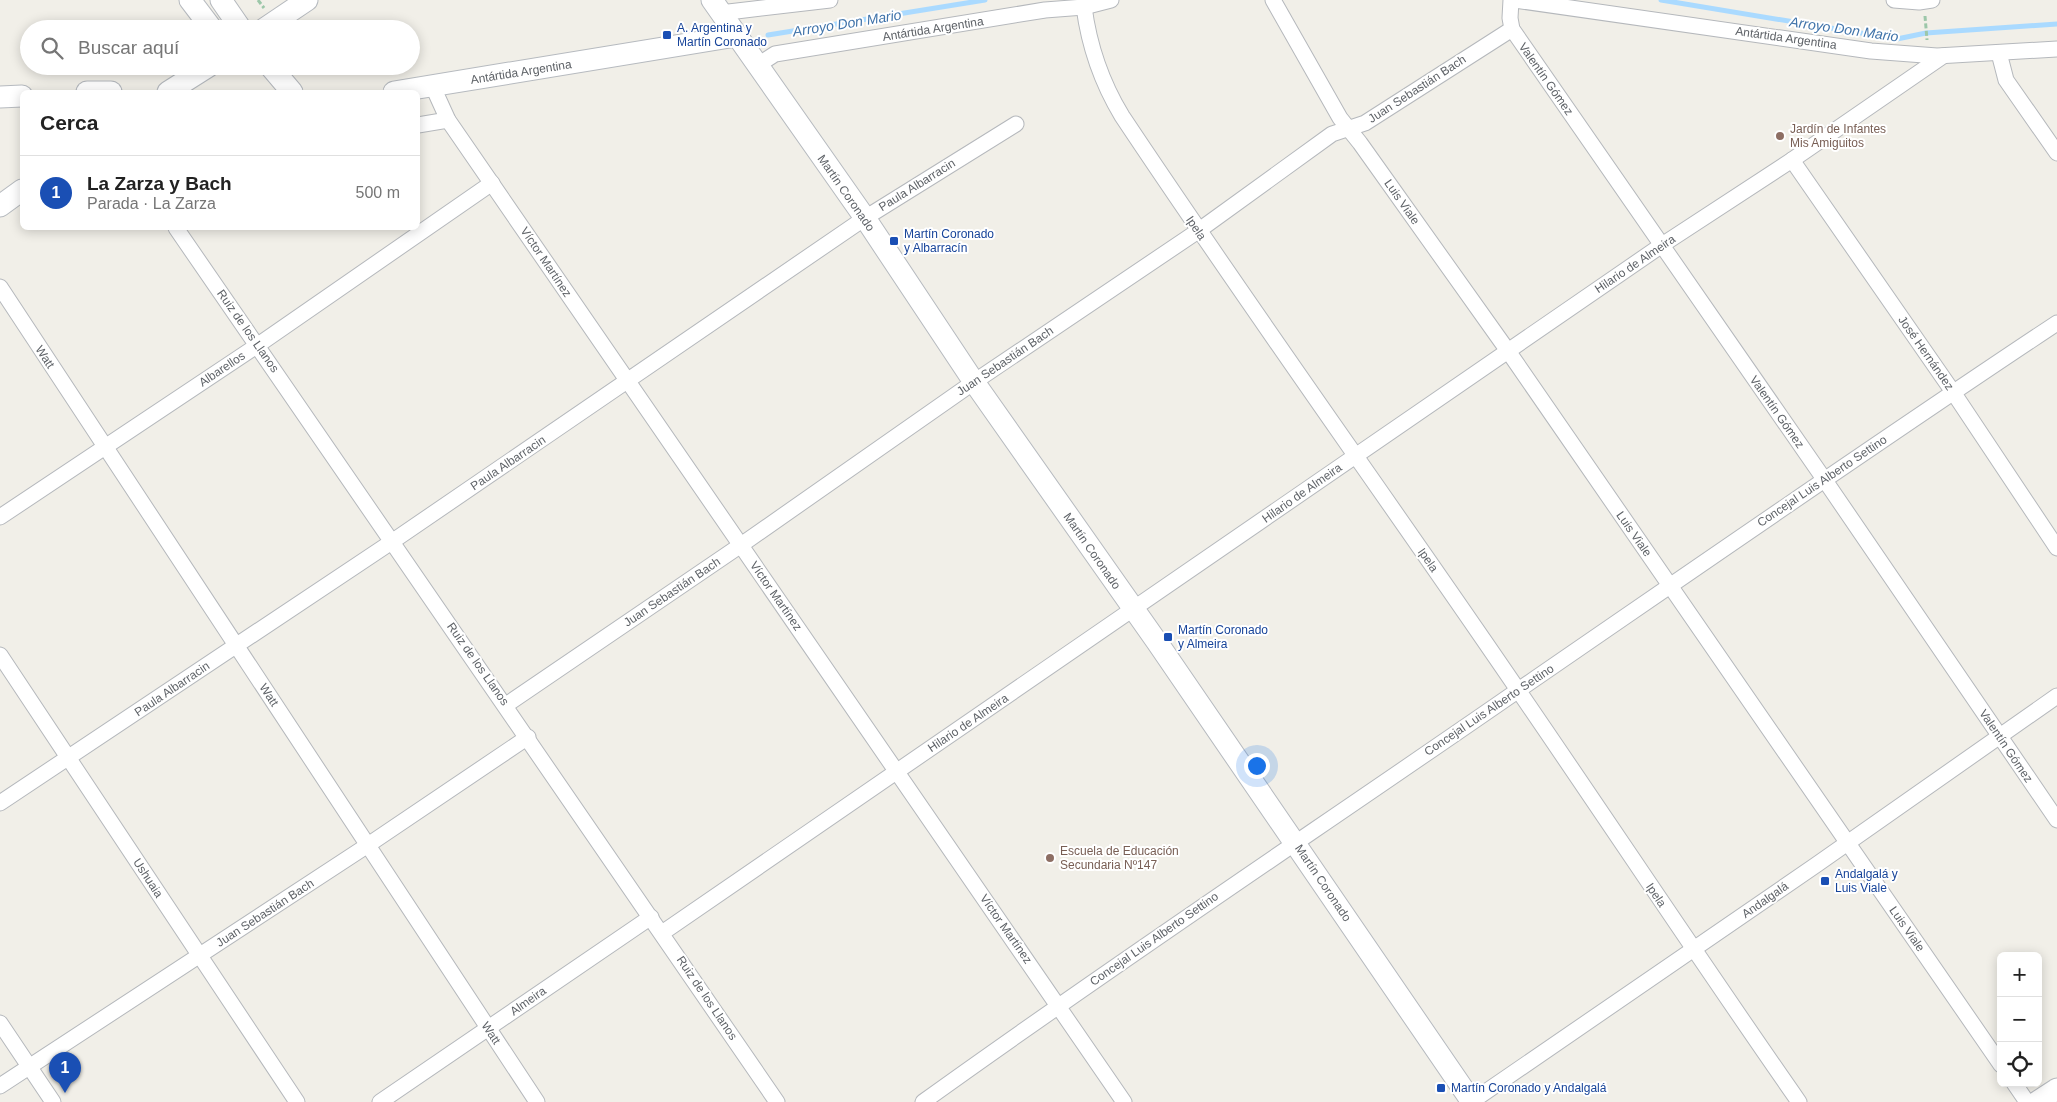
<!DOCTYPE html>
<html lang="es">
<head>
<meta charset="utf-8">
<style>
  :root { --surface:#fff; --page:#f2f2f2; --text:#222; --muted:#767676; --line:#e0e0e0; --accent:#b45309 }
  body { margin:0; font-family:Arial,sans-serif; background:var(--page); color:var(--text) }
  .controls { position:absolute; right:15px; bottom:15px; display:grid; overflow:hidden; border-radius:8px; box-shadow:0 2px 12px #0003 }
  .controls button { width:45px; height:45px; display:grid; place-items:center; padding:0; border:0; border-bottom:1px solid var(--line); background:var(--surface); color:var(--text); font:25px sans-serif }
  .you { position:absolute; left:1256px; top:765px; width:18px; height:18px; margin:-12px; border:4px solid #fff; border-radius:50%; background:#1a73e8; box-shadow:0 0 0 8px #1a73e833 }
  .badge { display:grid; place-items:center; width:32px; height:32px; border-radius:50%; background:var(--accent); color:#fff; font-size:16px; font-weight:700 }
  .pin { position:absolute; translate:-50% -41px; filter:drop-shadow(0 1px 2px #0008) }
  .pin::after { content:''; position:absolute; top:26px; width:18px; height:15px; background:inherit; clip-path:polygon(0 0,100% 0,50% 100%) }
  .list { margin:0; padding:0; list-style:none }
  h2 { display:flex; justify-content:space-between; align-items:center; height:65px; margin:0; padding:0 20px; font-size:21px }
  h2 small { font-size:16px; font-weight:400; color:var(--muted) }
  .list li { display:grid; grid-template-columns:32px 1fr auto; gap:15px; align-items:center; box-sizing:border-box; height:75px; padding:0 20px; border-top:1px solid var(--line) }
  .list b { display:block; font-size:19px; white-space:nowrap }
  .list p { margin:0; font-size:16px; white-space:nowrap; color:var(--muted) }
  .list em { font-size:16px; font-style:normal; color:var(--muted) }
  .icon { flex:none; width:28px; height:28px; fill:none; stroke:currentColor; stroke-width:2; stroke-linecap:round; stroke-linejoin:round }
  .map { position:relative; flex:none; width:2057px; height:1102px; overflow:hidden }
  .search { position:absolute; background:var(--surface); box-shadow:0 2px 12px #0003; left:20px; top:20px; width:400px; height:55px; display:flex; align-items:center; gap:12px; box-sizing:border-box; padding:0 18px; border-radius:28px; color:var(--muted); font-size:19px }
  .panel { position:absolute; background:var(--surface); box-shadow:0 2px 12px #0003; left:20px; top:90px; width:400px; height:140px; border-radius:8px }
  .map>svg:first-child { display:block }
</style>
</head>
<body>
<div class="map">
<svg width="2057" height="1102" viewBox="0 0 2057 1102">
  <rect width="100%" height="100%" fill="#f1efe8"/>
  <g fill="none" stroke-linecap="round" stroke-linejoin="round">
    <!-- stream -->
    <g stroke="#aadaff" stroke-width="5">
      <path d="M 1661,0 L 1897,39 L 1926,33 L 2057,24"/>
      <path d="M 768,35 L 985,0"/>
    </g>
    <defs>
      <g id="street">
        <path d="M 1273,0 L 1340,118 L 1360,143 L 1508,351 L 2001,1065"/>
        <path d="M 1511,0 L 1510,18 L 1512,29 L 1824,479 L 2057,820"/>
        <path d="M 1515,0 L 1871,51 L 1937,56 L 2057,49"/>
        <path d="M 1894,0 L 1919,2 L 1932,0"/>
        <path d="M 1084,7 C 1089,45 1102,83 1122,116 C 1251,310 1387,498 1518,690 C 1612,827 1704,966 1799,1102"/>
        <path d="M 720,13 L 830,0"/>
        <path d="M 1999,53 L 2006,80 L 2057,153"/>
        <path d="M 758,65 L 775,54 L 1045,10 L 1084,7 L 1111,0"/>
        <path d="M 433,87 L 448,120 L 1124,1102"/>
        <path d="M 418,125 L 448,120"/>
        <path d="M 1792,160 L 1953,392 L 2057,548"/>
        <path d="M 176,228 L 777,1102"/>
        <path d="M 0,287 L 537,1102"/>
        <path d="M 0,517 L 258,345 L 492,183"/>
        <path d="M 0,655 L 297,1102"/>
        <path d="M 506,705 L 741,545 L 974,382 L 1198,231 L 1332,134 L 1365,123 L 1512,29"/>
        <path d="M 0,803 L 393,541 L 865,218 L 1016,124"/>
        <path d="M 662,933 L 1662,245 L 1792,160 L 1943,56"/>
        <path d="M 0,1023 L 53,1102"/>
        <path d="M 2014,1083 L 2027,1102"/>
        <path d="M 0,1086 L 368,845 L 528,737"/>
        <path d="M 380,1102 L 651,917"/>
        <path d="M 923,1102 C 1120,960 1321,827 1520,689 C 1699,566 1876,443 2057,323"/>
        <path d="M 1471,1102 L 1816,865 L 2057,696"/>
      </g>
      <g id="secondary">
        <path d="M 190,0 L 212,29"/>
        <path d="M 221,0 L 241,29"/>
        <path d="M 712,0 L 865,218 L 974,382 L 1157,642 L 1472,1102"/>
        <path d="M 264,29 L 307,0"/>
        <path d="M 270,66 L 292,92"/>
        <path d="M 87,92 L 111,92"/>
        <path d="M 168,92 L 209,66"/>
        <path d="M 394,92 L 736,36"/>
        <path d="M 0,97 L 22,96"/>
        <path d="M 0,206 L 22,190"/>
        <path d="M 2037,1102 L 2057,1089"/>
      </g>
    </defs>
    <!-- street casing -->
    <use href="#street" stroke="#b5b8bc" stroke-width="17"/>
    <!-- secondary casing -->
    <use href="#secondary" stroke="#b6babf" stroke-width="23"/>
    <!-- path -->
    <g stroke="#9cc7a9" stroke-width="3" stroke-dasharray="5 2.5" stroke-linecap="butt">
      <path d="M 258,0 L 264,8"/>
      <path d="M 1925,16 L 1927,40"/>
    </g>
    <!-- street -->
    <use href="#street" stroke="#fff" stroke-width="15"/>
    <!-- secondary -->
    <use href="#secondary" stroke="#fff" stroke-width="21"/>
  </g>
  <!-- markers -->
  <g fill="#1a4fb4" stroke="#fff" stroke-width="2">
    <rect x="662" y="30" width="10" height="10" rx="2.5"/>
    <rect x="889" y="236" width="10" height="10" rx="2.5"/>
    <rect x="1163" y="632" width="10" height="10" rx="2.5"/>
    <rect x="1820" y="876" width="10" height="10" rx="2.5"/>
    <rect x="1436" y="1083" width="10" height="10" rx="2.5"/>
  </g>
  <g fill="#8d6e63" stroke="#fff" stroke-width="2">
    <circle cx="1780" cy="136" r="5"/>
    <circle cx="1050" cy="858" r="5"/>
  </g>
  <g text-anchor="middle" stroke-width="4" stroke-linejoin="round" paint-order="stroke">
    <!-- transit labels -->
    <g font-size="12" fill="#164399" stroke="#fff" text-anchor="start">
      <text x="677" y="32">A. Argentina y<tspan x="677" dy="14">Martín Coronado</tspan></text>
      <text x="904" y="238">Martín Coronado<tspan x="904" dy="14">y Albarracín</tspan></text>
      <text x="1178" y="634">Martín Coronado<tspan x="1178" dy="14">y Almeira</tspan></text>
      <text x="1835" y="878">Andalgalá y<tspan x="1835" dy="14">Luis Viale</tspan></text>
      <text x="1451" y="1092">Martín Coronado y Andalgalá</text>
    </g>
    <!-- street labels -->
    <g font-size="12" fill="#5f6368" stroke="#fff">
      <text transform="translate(933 29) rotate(-9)" y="4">Antártida Argentina</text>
      <text transform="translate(1786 38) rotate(8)" y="4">Antártida Argentina</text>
      <text transform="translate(521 72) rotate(-9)" y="4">Antártida Argentina</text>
      <text transform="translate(1546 79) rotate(55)" y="4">Valentín Gómez</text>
      <text transform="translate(1417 89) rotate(-33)" y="4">Juan Sebastián Bach</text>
      <text transform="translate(917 185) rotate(-32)" y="4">Paula Albarracin</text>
      <text transform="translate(846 193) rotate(55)" y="4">Martín Coronado</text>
      <text transform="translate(1402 202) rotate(55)" y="4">Luis Viale</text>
      <text transform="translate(1196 228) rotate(56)" y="4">Ipela</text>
      <text transform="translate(546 262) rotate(56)" y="4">Víctor Martínez</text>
      <text transform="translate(1635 264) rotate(-34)" y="4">Hilario de Almeira</text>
      <text transform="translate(248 331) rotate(55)" y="4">Ruiz de los Llanos</text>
      <text transform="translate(1926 353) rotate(55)" y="4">José Hernández</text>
      <text transform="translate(45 357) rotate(57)" y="4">Watt</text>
      <text transform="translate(1005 361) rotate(-34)" y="4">Juan Sebastián Bach</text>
      <text transform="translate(222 369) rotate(-34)" y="4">Albarellos</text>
      <text transform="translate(1777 412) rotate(55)" y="4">Valentín Gómez</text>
      <text transform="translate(508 463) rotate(-34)" y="4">Paula Albarracin</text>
      <text transform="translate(1822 481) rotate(-34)" y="4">Concejal Luis Alberto Settino</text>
      <text transform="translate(1302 493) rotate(-35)" y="4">Hilario de Almeira</text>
      <text transform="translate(1634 534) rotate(55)" y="4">Luis Viale</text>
      <text transform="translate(1092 551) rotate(55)" y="4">Martín Coronado</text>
      <text transform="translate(1428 560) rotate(55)" y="4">Ipela</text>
      <text transform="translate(672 592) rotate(-34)" y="4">Juan Sebastián Bach</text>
      <text transform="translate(776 596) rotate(55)" y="4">Víctor Martínez</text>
      <text transform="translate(478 664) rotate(55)" y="4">Ruiz de los Llanos</text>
      <text transform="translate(172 689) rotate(-34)" y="4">Paula Albarracin</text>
      <text transform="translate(269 695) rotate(57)" y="4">Watt</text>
      <text transform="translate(1489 710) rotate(-34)" y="4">Concejal Luis Alberto Settino</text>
      <text transform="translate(968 723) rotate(-34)" y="4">Hilario de Almeira</text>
      <text transform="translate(2006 746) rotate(56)" y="4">Valentín Gómez</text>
      <text transform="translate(148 878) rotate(57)" y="4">Ushuaia</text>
      <text transform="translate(1323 883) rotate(56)" y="4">Martín Coronado</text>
      <text transform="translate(1656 895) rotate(56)" y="4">Ipela</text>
      <text transform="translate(1765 900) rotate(-35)" y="4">Andalgalá</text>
      <text transform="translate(265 913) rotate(-33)" y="4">Juan Sebastián Bach</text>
      <text transform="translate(1006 929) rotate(55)" y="4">Víctor Martínez</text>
      <text transform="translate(1907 929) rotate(55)" y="4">Luis Viale</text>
      <text transform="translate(1154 939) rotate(-35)" y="4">Concejal Luis Alberto Settino</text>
      <text transform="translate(707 998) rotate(56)" y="4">Ruiz de los Llanos</text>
      <text transform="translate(528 1001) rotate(-35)" y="4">Almeira</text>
      <text transform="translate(491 1033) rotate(56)" y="4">Watt</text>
    </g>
    <!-- education labels -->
    <g font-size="12" fill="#785e54" stroke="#fff" text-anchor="start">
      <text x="1790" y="133">Jardín de Infantes<tspan x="1790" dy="14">Mis Amiguitos</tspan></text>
      <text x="1060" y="855">Escuela de Educación<tspan x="1060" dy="14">Secundaria Nº147</tspan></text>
    </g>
    <!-- water labels -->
    <g font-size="14" font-style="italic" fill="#4174aa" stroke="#fff">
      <text transform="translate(847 23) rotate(-9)" y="5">Arroyo Don Mario</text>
      <text transform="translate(1844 29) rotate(8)" y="5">Arroyo Don Mario</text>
    </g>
  </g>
</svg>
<div class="controls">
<button>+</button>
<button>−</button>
<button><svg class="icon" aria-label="locate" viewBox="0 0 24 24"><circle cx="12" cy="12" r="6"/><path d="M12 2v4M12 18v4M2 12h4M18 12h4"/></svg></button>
</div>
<div class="you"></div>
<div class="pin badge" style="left:65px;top:1093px;background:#1a4fb4">1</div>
<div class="search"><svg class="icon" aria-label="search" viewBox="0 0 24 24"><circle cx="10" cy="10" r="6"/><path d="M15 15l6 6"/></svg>Buscar aquí</div>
<section class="panel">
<h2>Cerca<small></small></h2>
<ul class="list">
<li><span class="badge" style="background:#1a4fb4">1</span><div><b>La Zarza y Bach</b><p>Parada · La Zarza</p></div><em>500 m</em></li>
</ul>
</section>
</div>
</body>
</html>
